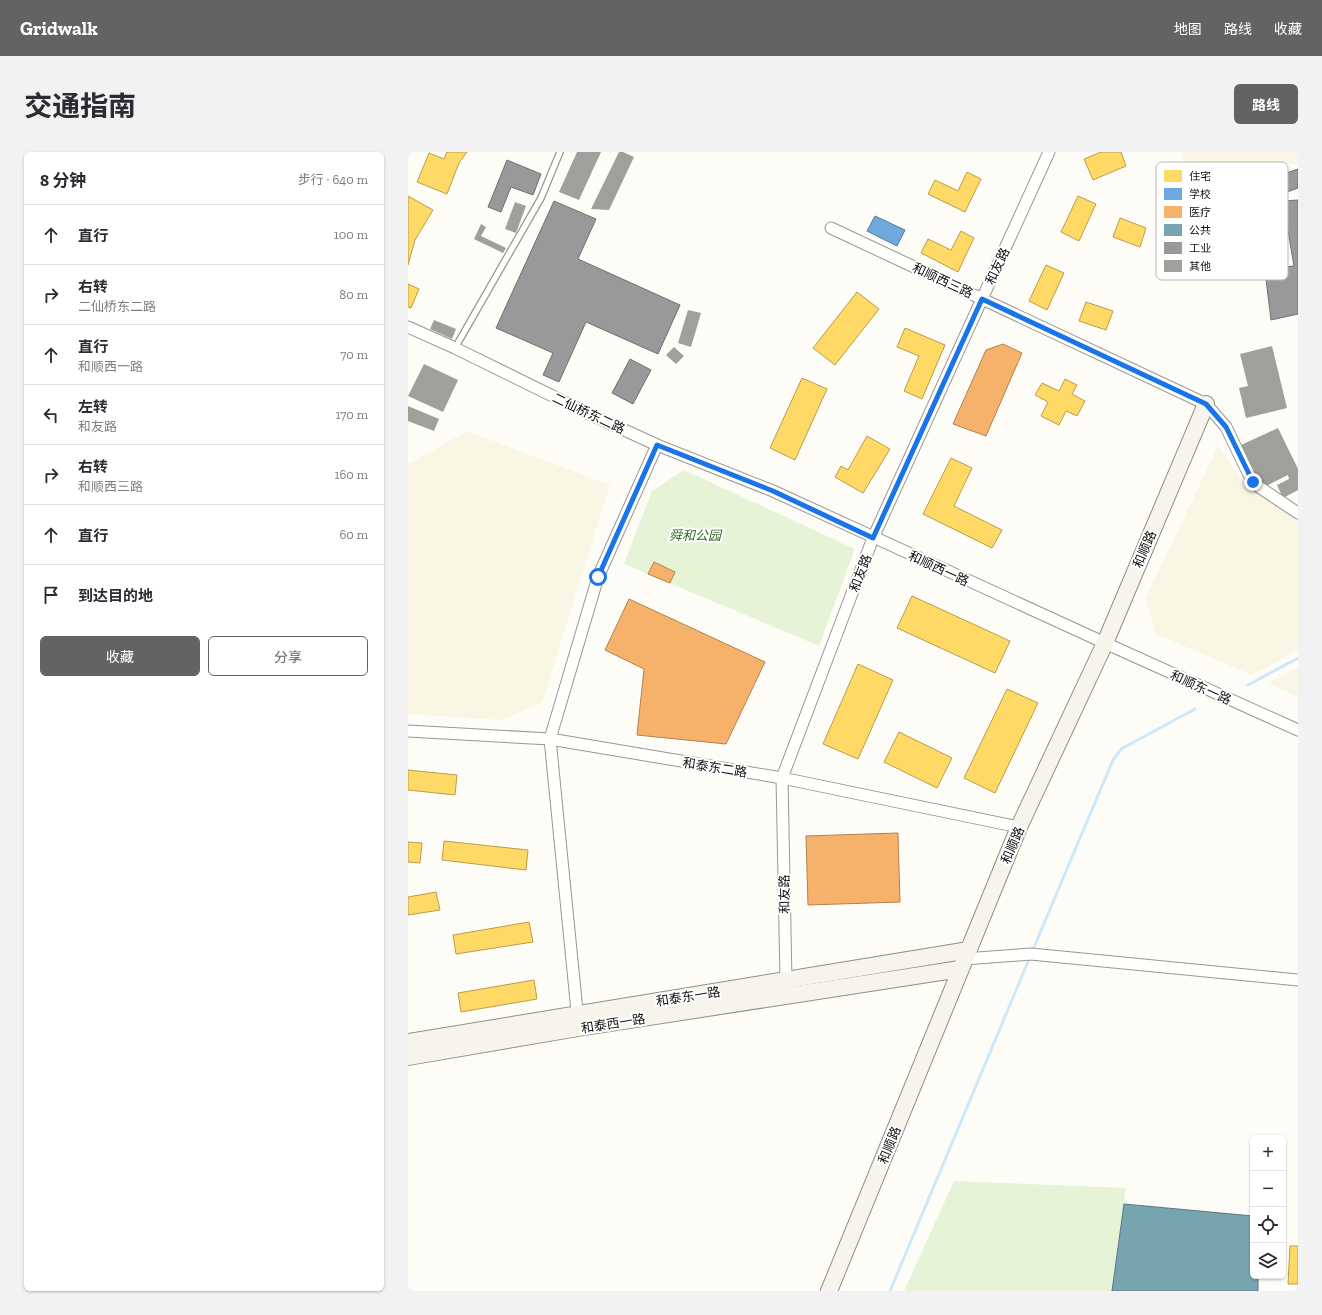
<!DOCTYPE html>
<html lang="zh">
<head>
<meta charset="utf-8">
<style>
  :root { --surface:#fff; --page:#f2f2f3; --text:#2b2b33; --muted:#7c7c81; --line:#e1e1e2; --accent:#646362 }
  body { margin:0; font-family:"Zilla Slab","Noto Sans SC",serif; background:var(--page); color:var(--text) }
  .controls { position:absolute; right:12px; bottom:12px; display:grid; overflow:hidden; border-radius:6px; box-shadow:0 1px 3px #0004 }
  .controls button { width:36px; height:36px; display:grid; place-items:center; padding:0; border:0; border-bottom:1px solid var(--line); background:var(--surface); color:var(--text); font:20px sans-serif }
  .stop { position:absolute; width:12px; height:12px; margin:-9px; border:3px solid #1a73e8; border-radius:50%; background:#fff }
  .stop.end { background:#1a73e8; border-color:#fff; box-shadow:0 1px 4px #0008 }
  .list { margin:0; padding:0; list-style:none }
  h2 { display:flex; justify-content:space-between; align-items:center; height:52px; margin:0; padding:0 16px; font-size:17px }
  h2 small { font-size:13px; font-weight:400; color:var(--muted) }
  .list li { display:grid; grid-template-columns:26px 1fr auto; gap:12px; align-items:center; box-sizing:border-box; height:60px; padding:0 16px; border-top:1px solid var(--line) }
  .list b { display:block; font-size:15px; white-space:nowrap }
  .list p { margin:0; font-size:13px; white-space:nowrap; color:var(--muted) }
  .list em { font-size:13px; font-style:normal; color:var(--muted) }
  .actions { display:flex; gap:8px; padding:12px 16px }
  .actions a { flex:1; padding:9px 0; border:1px solid var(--accent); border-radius:6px; text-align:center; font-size:14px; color:var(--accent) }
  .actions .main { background:var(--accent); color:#fff }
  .icon { flex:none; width:22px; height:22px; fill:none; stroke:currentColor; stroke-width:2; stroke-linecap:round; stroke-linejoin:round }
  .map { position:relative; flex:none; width:890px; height:1139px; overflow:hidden; border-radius:6px }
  header { display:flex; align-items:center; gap:24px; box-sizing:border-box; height:56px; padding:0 20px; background:var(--accent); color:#fff }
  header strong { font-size:19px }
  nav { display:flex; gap:22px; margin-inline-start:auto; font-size:14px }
  .intro { display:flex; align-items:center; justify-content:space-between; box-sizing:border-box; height:96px; padding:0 24px }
  h1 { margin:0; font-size:28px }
  .button { padding:10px 18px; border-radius:6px; background:var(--accent); color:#fff; font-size:14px; font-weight:700 }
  main { display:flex; gap:24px; padding:0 24px }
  aside { flex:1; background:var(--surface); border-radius:6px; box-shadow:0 1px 3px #0004 }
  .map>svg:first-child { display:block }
</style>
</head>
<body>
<header>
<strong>Gridwalk</strong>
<nav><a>地图</a><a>路线</a><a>收藏</a></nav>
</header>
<div class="intro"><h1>交通指南</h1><a class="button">路线</a></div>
<main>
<aside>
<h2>8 分钟<small>步行 · 640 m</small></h2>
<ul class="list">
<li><svg class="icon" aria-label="ahead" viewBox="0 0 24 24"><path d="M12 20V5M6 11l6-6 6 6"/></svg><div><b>直行</b></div><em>100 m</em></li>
<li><svg class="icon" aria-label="right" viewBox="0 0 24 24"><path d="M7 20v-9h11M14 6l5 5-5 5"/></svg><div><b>右转</b><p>二仙桥东二路</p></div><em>80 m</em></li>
<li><svg class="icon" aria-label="ahead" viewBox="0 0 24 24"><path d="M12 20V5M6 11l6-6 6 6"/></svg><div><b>直行</b><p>和顺西一路</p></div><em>70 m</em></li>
<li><svg class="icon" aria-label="left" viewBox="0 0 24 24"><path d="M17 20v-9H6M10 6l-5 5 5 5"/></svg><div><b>左转</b><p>和友路</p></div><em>170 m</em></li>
<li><svg class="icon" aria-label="right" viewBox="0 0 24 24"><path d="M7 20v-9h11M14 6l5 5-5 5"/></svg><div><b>右转</b><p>和顺西三路</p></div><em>160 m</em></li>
<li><svg class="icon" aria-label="ahead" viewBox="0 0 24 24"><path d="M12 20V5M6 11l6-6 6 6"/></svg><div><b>直行</b></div><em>60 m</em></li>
<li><svg class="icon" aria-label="arrive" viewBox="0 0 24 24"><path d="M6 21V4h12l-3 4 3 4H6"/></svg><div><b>到达目的地</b></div></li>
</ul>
<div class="actions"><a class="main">收藏</a><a>分享</a></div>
</aside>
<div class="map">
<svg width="890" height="1139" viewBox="0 0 890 1139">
  <rect width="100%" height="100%" fill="#fdfcf7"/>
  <!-- farmland -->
  <g fill="#f9f7e4">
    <path d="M 774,0 L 890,0 L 890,13 L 873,12 L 819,48 L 822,72 L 797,63 Z"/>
    <path d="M 59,279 L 202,333 L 134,551 L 94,568 L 0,562 L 0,311 L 3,311 Z"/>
    <path d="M 810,294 L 836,331 L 890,366 L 890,498 L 844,523 L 748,482 L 737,447 Z"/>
    <path d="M 890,515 L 890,545 L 860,531 Z"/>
  </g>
  <!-- green -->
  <g fill="#e7f3d7">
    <path d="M 276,318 L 447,397 L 411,494 L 216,412 L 244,339 Z"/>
    <path d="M 546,1029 L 718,1036 L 704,1139 L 496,1139 Z"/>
  </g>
  <!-- homes -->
  <g fill="#ffd966" stroke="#b89d4c">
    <path d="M 39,0 L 59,0 L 51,11 L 39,42 L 9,30 L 21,1 L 36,7 Z"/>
    <path d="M 693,0 L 713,0 L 718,14 L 685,28 L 676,7 Z"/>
    <path d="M 559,20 L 573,27 L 557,60 L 520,42 L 527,28 L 550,39 Z"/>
    <path d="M 0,44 L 25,58 L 7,88 L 0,113 Z"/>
    <path d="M 670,44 L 688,52 L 671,89 L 653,80 Z"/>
    <path d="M 712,66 L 738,76 L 732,95 L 705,85 Z"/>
    <path d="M 553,79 L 566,86 L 550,120 L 513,101 L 520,87 L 543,98 Z"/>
    <path d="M 638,113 L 656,121 L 639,158 L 621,149 Z"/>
    <path d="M 0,132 L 11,137 L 3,156 L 0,155 Z"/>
    <path d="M 449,140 L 471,157 L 427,213 L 405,196 Z"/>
    <path d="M 678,150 L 705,159 L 698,178 L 671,169 Z"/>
    <path d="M 497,176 L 537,193 L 514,247 L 496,239 L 511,204 L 489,195 Z"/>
    <path d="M 394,226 L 419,237 L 387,308 L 362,296 Z"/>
    <path d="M 657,227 L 669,233 L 664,242 L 677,249 L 669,264 L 658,259 L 651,273 L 633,264 L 640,250 L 627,243 L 634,231 L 651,239 Z"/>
    <path d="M 459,284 L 482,297 L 455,341 L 427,325 L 433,314 L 440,318 Z"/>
    <path d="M 543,306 L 564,316 L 546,354 L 594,378 L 584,396 L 515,362 Z"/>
    <path d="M 504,444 L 602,489 L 587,521 L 489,476 Z"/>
    <path d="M 450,512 L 485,528 L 450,607 L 415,592 Z"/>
    <path d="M 599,537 L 630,551 L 587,641 L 556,626 Z"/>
    <path d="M 491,580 L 544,606 L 529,636 L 476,610 Z"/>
    <path d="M 0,618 L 49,623 L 47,643 L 0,638 Z"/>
    <path d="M 36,689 L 120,698 L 118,718 L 34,708 Z"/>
    <path d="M 0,690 L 14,691 L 12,711 L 0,710 Z"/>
    <path d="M 28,740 L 32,758 L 0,763 L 0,745 Z"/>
    <path d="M 121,770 L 125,790 L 48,802 L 45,783 Z"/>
    <path d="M 126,828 L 129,847 L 53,860 L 50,841 Z"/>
    <path d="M 882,1094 L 890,1094 L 890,1132 L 880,1132 Z"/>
  </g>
  <!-- schools -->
  <path fill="#6fa8dc" stroke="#537b9f" d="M 467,64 L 497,78 L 489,94 L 459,79 Z"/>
  <!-- health -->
  <g fill="#f6b26b" stroke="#b18250">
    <path d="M 595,192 L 614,201 L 578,284 L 545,272 L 578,198 Z"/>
    <path d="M 246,410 L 267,420 L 262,431 L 240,422 Z"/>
    <path d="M 221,447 L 357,510 L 318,592 L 229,583 L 236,517 L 197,498 Z"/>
    <path d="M 490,681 L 492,750 L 400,753 L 398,684 Z"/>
  </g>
  <!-- public -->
  <path fill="#76a5af" stroke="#587980" d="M 716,1052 L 845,1064 L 845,1124 L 850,1124 L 850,1139 L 704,1139 Z"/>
  <!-- industry -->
  <g fill="#999" stroke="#707070">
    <path d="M 99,8 L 133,22 L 125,43 L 103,35 L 93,60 L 80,55 Z"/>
    <path d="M 890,17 L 890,36 L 863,46 L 875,115 L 886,114 L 875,49 L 890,48 L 890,162 L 863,168 L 856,111 L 863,110 L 852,30 Z"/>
    <path d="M 146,49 L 188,67 L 170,107 L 272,153 L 250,202 L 178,170 L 151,230 L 135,223 L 145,201 L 88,176 Z"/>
    <path d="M 222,207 L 243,218 L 225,252 L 204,241 Z"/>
  </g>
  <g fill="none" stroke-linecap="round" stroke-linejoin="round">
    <!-- stream -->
    <g stroke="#cde8f7" stroke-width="3">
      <path d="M 840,533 L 890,506"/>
      <path d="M 624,800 L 705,608 L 713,597 L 787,557"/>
      <path d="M 482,1139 L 622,805"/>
    </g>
  </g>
  <!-- building -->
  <g fill="#a19f9c">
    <path d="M 169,0 L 193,0 L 171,48 L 151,40 Z"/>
    <path d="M 211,0 L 215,0 L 226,5 L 201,58 L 183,57 Z"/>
    <path d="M 107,50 L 118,54 L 108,81 L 97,77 Z"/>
    <path d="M 73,72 L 78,75 L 73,84 L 98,96 L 95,101 L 66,87 Z"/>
    <path d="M 280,158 L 293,161 L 283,195 L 270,191 Z"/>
    <path d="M 26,168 L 48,177 L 44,187 L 22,177 Z"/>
    <path d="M 864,194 L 879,256 L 838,266 L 831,236 L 840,234 L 832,202 Z"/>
    <path d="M 266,195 L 276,204 L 268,212 L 258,203 Z"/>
    <path d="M 16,212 L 50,228 L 35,260 L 0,244 Z"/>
    <path d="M 0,254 L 31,267 L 26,279 L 0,269 Z"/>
    <path d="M 870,276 L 890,317 L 890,338 L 875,346 L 869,333 L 881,327 L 880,323 L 854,336 L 833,293 Z"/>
  </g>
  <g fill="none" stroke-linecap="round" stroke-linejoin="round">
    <defs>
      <path id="lane" d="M 47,196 L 133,46 L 152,0"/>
      <g id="street">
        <path d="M 423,76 L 798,252 L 818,275 L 845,331 L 890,361"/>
        <path d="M 0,175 L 47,196 L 175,259 L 249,293 L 365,339 L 697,491 L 890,578"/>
        <path d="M 0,579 L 142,587 L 374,626 L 611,675"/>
        <path d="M 556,807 L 623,802 L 890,828"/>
        <path d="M 379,835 L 378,828 L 374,626 L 465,386 L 641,0"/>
        <path d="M 170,869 L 142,587 L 190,425 L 249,293"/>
      </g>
      <g id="secondary">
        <path d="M 0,890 L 561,798"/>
        <path d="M 0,905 L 170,876 L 552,817"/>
        <path d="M 421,1139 L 611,675 L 697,491 L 798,252"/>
      </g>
    </defs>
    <!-- lane casing -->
    <use href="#lane" stroke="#979795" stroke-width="8"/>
    <!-- street casing -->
    <use href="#street" stroke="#979795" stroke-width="13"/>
    <!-- secondary casing -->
    <use href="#secondary" stroke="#8e8d8b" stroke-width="18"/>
    <!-- lane -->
    <use href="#lane" stroke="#fffffe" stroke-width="5.5"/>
    <!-- street -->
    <use href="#street" stroke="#fffffe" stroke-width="11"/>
    <!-- secondary -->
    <use href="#secondary" stroke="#f6f4eb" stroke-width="16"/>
  </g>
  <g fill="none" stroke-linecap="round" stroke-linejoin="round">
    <!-- route -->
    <path stroke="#1a73e8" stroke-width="5" d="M 190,425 L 249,293 L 365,339 L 465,386 L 574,147 L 798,252 L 818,275 L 845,330"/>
  </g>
  <g text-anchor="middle" stroke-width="4" stroke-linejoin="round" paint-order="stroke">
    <!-- street labels -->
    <g font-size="13" fill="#111" stroke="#fff">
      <text transform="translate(589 114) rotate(-65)" y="5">和友路</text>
      <text transform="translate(535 128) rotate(25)" y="5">和顺西三路</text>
      <text transform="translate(181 261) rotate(25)" y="5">二仙桥东二路</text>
      <text transform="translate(736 397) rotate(-67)" y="5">和顺路</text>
      <text transform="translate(531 416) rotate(25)" y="5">和顺西一路</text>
      <text transform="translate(452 421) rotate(-69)" y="5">和友路</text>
      <text transform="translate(793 535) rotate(24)" y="5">和顺东一路</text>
      <text transform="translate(307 615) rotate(9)" y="5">和泰东二路</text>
      <text transform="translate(604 693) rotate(-67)" y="5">和顺路</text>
      <text transform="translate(376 742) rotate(-91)" y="5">和友路</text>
      <text transform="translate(280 844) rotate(-9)" y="5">和泰东一路</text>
      <text transform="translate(205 871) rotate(-9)" y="5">和泰西一路</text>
      <text transform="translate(481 993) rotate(-68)" y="5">和顺路</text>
    </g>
    <!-- park labels -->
    <g font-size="13" font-style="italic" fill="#2f6b1f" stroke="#fff">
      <text x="287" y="388">舜和公园</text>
    </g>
  </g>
  <!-- legend -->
  <rect x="748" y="10" width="132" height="118" rx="6" fill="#fff" stroke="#b8b8b8" stroke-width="1"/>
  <rect x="756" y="18" width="18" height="12" fill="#ffd966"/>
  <rect x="756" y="36" width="18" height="12" fill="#6fa8dc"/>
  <rect x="756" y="54" width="18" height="12" fill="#f6b26b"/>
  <rect x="756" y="72" width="18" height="12" fill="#76a5af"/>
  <rect x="756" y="90" width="18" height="12" fill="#999"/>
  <rect x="756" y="108" width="18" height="12" fill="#a19f9c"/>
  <g font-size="11" fill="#111">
    <text x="781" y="28">住宅</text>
    <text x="781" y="46">学校</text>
    <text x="781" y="64">医疗</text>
    <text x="781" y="82">公共</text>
    <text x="781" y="100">工业</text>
    <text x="781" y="118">其他</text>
  </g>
</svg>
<div class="controls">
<button>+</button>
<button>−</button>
<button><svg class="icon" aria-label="locate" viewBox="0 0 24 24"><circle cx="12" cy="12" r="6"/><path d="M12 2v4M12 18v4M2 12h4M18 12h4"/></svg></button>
<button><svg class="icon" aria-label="layers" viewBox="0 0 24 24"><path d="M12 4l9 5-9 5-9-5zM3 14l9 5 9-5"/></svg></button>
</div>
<div class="stop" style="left:190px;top:425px"></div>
<div class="stop end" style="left:845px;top:330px"></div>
</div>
</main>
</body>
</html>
